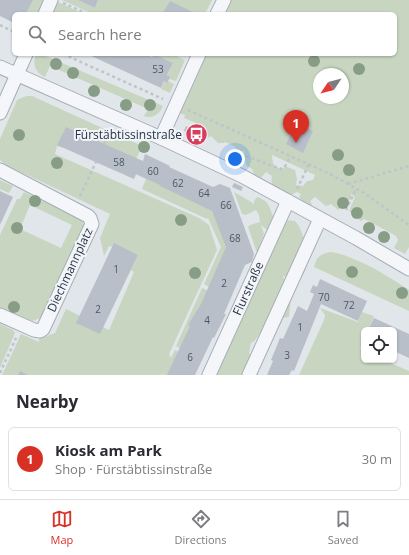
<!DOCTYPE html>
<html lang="en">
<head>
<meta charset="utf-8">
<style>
  :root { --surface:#fff; --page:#f2f2f3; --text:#2b2b33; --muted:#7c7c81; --line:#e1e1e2; --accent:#d93025 }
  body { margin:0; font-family:"Open Sans",sans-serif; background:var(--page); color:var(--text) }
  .controls { position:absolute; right:12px; bottom:12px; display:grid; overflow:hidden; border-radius:6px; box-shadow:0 1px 3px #0004 }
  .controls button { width:36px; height:36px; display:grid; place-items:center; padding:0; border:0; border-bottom:1px solid var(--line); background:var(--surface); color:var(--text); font:20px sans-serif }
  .compass { position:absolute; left:313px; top:68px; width:36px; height:36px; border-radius:50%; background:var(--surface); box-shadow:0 1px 3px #0004; rotate:235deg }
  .you { position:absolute; left:235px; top:159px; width:14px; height:14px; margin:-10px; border:3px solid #fff; border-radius:50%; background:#1a73e8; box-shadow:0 0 0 6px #1a73e833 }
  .badge { display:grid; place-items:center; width:26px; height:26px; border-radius:50%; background:var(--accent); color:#fff; font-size:13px; font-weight:700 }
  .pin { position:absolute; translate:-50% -33px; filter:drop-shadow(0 1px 2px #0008) }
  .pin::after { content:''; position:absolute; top:21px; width:14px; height:12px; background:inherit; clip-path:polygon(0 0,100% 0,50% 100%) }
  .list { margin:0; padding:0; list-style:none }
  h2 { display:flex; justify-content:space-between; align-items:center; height:52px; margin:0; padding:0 16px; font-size:17px }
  h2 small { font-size:13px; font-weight:400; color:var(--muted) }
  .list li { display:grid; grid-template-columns:26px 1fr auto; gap:12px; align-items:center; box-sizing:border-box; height:64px; margin:0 8px 8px; padding:0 8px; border:1px solid var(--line); border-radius:6px }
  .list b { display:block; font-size:15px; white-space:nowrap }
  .list p { margin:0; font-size:13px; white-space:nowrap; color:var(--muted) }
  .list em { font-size:13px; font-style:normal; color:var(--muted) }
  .icon { flex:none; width:22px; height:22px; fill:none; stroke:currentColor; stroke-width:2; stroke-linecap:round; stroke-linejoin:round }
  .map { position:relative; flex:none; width:409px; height:375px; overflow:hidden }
  .search { position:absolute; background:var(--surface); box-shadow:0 1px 3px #0004; left:12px; right:12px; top:12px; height:44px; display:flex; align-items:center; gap:10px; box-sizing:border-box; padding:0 14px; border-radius:6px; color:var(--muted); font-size:15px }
  .sheet { height:124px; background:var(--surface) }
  nav { display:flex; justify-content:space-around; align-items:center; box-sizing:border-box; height:56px; border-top:1px solid var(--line); background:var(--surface); font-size:11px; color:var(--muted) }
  nav a { display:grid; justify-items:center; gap:2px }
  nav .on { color:var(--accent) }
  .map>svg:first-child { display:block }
</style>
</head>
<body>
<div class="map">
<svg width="409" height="375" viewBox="0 0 409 375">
  <rect width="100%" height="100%" fill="#e1e6eb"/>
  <!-- green -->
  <g fill="#c8d6c1" fill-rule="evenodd">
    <path d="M 33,0 L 45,0 L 39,14 L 31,14 L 27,12 Z"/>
    <path d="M 62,0 L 78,0 L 95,8 L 98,0 L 212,0 L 205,14 L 93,14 Z"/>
    <path d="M 224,0 L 409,0 L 409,247 L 405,254 L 394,248 L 398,240 L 396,236 L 374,224 L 371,226 L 369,224 L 370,222 L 364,219 L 361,221 C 357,218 354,214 349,211 L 355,197 L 351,194 L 351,199 L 347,202 L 345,205 L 338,210 L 334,206 L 333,207 L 332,204 L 326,206 L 315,197 L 310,201 L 312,204 L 311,206 L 306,205 L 299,197 L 301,194 L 297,192 L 293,194 L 285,194 L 278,188 L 276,189 C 271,185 271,182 272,176 L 266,172 L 261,178 L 254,174 L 252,169 L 247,166 L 242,156 L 244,154 L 244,151 L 238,151 L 234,146 L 225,142 L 224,143 L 218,143 L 211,136 L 208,138 L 203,134 L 204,132 L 200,132 L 198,130 L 199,126 L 196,123 L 184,118 L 185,115 L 174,111 L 199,54 L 395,54 L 395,14 L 217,14 ZM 319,74 L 343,74 L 343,98 L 319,98 ZM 272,155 L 315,175 L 313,180 L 307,181 L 303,186 L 296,185 L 297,179 L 295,170 L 285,166 L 283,169 L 275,167 L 273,163 Z"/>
    <path d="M 58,2 L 84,14 L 52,14 Z"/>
    <path d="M 36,54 L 41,54 L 163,106 C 160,114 153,119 144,116 L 148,109 L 50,66 L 45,77 C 35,73 32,63 36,54 Z"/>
    <path d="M 154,54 L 172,54 L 185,60 L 176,81 L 169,79 L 168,81 L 174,84 L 170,93 L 161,89 L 173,63 Z"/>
    <path d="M 26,96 L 32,96 L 142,146 L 135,162 L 218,210 L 233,240 L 191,375 L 163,375 L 164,373 L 161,375 L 2,375 L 21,334 L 39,342 L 39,339 L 55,333 L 66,309 L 109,330 L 134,272 L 131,270 L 138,255 L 109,246 L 104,256 L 100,238 L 110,214 L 6,165 L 0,160 L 0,139 L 17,100 ZM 57,146 L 109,161 L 146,179 L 142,189 L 207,219 L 208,218 L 221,247 L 204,284 L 211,288 L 209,291 L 202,288 L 176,346 L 183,350 L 181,353 L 175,350 L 171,358 L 169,354 L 217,250 L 209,225 L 199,218 L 55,154 Z"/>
    <path d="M 0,180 L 13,186 L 9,193 L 0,189 Z"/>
    <path d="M 24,192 L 80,219 L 85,226 L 43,317 L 32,321 L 0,308 L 0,235 L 17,199 L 20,199 ZM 30,205 L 72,225 L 61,248 L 20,229 Z"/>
    <path d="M 234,192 L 253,203 L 254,205 L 254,201 L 257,197 C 270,201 270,209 274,219 L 295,221 L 299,226 L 305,241 L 299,256 L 306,266 L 305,271 L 302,276 L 290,277 L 283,276 L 291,298 L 289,317 L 283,318 L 281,323 L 276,329 C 273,329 269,329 266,330 C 258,332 258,340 251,343 L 249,353 L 259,363 L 258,375 L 201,375 L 216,354 L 214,346 C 222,338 227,322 231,311 C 234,303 234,298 241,292 L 268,231 L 261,225 L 264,234 L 257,253 L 248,227 L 250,225 L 260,222 L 259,215 L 256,210 L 246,215 L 242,214 Z"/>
    <path d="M 331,252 C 356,256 388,276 409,290 L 409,311 L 314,267 C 316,257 322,253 331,252 Z"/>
    <path d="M 320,308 L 358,322 L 362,312 L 374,316 L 368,330 L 364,330 L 364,338 L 360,349 L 364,351 L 364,360 L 384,360 L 409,371 L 409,375 L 299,375 L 324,320 L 325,315 Z"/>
    <path d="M 0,324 L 13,330 L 15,333 L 0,368 Z"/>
  </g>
  <!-- building -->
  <g fill="#b8bfc9">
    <path d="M 0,0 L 33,0 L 27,12 L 31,14 L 14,14 L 14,23 L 0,16 Z"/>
    <path d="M 78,0 L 98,0 L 95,8 Z"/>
    <path d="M 170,1 L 193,12 L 192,14 L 162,14 Z"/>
    <path d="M 87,54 L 146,54 L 152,57 L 154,54 L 173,63 L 167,75 L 170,77 L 167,83 L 164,81 L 161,88 Z"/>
    <path d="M 296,123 L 313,131 L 303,153 L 286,144 Z"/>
    <path d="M 186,126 L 195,130 L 194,134 L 184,131 Z"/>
    <path d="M 66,127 L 143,161 L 145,154 L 170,166 L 169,167 L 213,187 L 220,184 L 230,188 L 254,254 L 252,262 L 245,265 L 224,314 L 226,314 L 214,338 L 213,337 L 195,375 L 167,375 L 190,326 L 188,325 L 201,304 L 226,247 L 212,211 L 160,186 L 160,185 L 136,174 L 134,179 L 57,145 Z"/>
    <path d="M 234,183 L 243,187 L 241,191 L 232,187 Z"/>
    <path d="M 0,191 L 13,197 L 0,225 Z"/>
    <path d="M 114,243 L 138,255 L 100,334 L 76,323 Z"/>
    <path d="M 320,279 L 367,301 L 358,321 L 321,304 L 294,371 L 292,370 L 289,375 L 267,375 L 273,361 L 271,360 L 280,338 L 283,339 L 298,306 L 307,311 L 314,294 L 310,292 L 313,285 L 317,287 Z"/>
    <path d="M 374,318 L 409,334 L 409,358 L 394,351 L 394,330 L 368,330 Z"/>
    <path d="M 20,371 L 28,375 L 18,375 Z"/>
  </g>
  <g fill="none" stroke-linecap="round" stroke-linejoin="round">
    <defs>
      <g id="minor">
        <path d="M 45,14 L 51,0"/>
        <path d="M 217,14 L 224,0"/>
        <path d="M 0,67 L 161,138 L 242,176 L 356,238 L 409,269"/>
        <path d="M 0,113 L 26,54"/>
        <path d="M 161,138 L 199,54"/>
        <path d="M 0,170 L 88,216 L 90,218 L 92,224 L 43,329 L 40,331 L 34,330 L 0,315"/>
        <path id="s1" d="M 209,375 L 288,201"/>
        <path d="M 249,375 L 320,219"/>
      </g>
    </defs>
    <!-- minor casing -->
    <use href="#minor" stroke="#a6adb6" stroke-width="15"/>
    <!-- path -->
    <g stroke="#bfc4ca" stroke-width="2.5" stroke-dasharray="3 3" stroke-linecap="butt">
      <path d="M 63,3 L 88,14"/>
      <path d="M 0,25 L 14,32"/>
      <path d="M 63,54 L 163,99"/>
      <path d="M 188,110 L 328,173 L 364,193 L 409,225"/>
      <path d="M 104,144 L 111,130"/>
      <path d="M 237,159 L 240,154 L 281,169 L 284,168 L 291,156"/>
      <path d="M 348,184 L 409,166"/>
      <path d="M 297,189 L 309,164"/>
      <path d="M 80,196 L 96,162"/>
      <path d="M 346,210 L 356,189"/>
      <path d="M 0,373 L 16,338"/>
    </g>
    <!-- minor -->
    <use href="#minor" stroke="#f4f6f9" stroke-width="13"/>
  </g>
  <!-- trees -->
  <g fill="#889d86">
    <circle cx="314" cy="61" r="6"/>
    <circle cx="56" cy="64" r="6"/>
    <circle cx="359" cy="69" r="6"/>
    <circle cx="73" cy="73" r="6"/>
    <circle cx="94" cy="91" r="6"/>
    <circle cx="126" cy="105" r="6"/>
    <circle cx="150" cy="105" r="6"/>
    <circle cx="19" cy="135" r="6"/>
    <circle cx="144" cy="147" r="6"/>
    <circle cx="338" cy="155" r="6"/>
    <circle cx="57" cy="163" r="6"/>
    <circle cx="349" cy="170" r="6"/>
    <circle cx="35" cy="201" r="6"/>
    <circle cx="343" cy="203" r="6"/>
    <circle cx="357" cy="213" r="6"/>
    <circle cx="181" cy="220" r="6"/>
    <circle cx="17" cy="228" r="6"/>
    <circle cx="369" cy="228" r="6"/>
    <circle cx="384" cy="237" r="6"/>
    <circle cx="352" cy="272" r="6"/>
    <circle cx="195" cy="273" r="6"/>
    <circle cx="402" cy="293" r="6"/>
    <circle cx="14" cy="307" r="6"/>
  </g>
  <!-- icons -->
  <defs>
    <symbol id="bus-disc" viewBox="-11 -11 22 22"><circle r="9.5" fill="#da3c5d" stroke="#f1f4f8"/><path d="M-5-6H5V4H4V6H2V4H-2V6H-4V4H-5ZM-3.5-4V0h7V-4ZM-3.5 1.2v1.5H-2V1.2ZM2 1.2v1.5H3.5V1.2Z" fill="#fff"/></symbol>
  </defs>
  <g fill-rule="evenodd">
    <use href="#bus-disc" x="184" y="122" width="25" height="25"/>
  </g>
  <g text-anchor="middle" stroke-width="4" stroke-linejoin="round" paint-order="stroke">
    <!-- number labels -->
    <g font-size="10" fill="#4c5765">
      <text x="158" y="73">53</text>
      <text x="119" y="166">58</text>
      <text x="153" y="175">60</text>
      <text x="178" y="187">62</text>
      <text x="204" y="197">64</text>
      <text x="226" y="209">66</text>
      <text x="235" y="242">68</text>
      <text x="116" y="273">1</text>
      <text x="224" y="287">2</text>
      <text x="324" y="301">70</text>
      <text x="349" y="309">72</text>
      <text x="98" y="313">2</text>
      <text x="207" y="324">4</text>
      <text x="300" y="331">1</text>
      <text x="287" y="359">3</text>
      <text x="190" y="361">6</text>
    </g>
    <!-- poi labels -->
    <g font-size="12" fill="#283444" stroke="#f1f4f8" text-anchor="end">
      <text x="182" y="139">Fürstäbtissinstraße</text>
    </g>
    <!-- street labels -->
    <g font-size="12" fill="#283444" stroke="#f1f4f8">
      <text transform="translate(70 270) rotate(-65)" y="4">Diechmannplatz</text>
      <text dy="4" stroke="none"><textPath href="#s1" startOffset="95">Flurstraße</textPath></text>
    </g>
  </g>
</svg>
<div class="controls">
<button><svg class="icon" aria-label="locate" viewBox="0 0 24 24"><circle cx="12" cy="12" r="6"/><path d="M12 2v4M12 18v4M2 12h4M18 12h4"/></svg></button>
</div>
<svg class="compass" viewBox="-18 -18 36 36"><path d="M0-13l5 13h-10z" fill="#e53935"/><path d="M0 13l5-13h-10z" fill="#7c7c81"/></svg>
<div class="you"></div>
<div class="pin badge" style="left:296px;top:143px">1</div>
<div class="search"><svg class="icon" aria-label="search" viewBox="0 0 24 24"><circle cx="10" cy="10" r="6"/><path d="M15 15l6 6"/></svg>Search here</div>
</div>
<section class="sheet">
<h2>Nearby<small></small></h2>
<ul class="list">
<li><span class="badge">1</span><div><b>Kiosk am Park</b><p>Shop · Fürstäbtissinstraße</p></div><em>30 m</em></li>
</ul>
</section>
<nav>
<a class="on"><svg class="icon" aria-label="map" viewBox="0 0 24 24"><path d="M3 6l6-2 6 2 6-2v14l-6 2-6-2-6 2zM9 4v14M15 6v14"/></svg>Map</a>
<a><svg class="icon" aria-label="directions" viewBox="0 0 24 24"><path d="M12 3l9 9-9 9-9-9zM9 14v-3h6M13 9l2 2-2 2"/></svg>Directions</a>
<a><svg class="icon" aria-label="saved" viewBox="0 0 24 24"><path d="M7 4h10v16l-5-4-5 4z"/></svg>Saved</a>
</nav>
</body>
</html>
